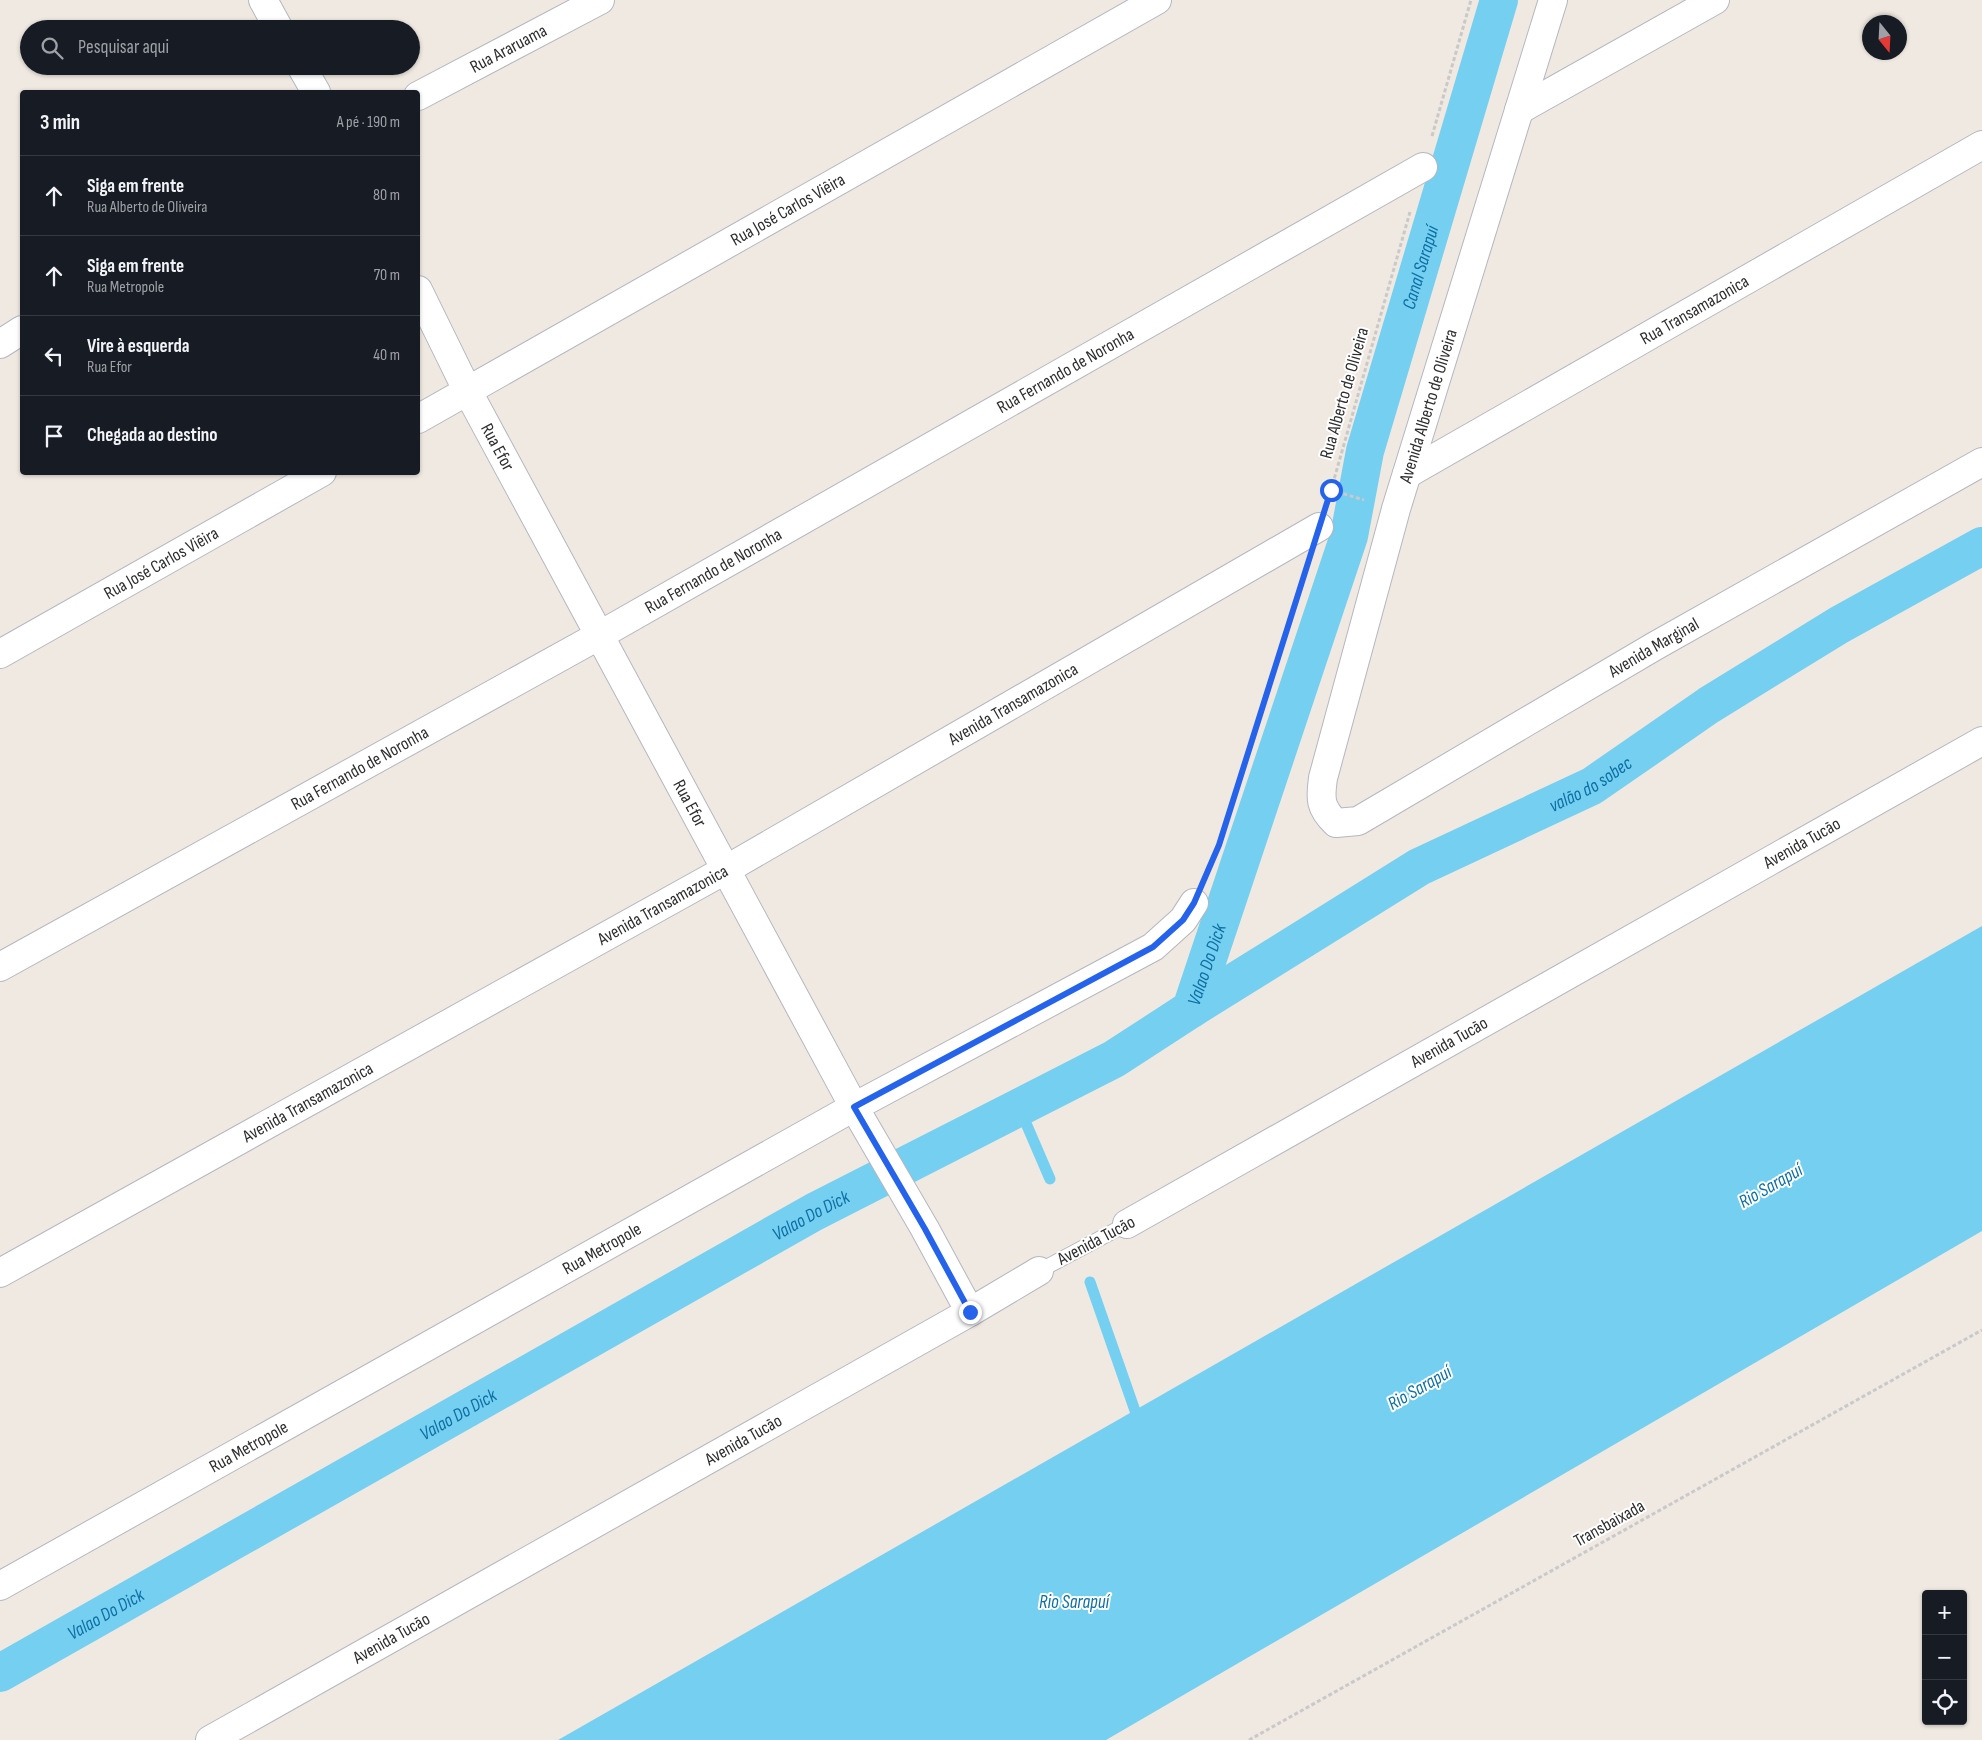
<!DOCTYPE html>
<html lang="pt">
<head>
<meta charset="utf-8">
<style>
  :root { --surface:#171b24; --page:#242831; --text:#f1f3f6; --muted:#9ea1a6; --line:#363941 }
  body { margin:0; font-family:"Sofia Sans Condensed",sans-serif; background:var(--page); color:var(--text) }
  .controls { position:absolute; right:15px; bottom:15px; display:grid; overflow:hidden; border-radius:5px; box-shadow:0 1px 4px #0004 }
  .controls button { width:45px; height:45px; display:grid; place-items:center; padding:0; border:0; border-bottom:1px solid var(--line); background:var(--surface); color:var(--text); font:25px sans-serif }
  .compass { position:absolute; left:1862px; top:15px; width:45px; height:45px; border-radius:50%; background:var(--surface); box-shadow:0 1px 4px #0004; rotate:162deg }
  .stop { position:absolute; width:15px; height:15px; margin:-11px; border:4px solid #2563eb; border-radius:50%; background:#fff }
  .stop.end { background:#2563eb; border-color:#fff; box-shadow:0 1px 5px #0008 }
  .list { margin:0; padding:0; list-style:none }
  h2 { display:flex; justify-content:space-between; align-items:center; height:65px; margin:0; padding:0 20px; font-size:21px }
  h2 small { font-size:16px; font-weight:400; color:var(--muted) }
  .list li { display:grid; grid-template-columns:32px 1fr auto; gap:15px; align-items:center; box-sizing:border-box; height:80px; padding:0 20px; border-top:1px solid var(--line) }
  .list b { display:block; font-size:19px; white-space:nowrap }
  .list p { margin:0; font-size:16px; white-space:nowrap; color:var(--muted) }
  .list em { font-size:16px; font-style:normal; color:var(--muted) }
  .icon { flex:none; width:28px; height:28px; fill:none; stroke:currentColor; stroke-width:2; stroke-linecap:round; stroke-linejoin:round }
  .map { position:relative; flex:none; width:1982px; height:1740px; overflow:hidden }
  .search { position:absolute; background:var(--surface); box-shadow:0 1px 4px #0004; left:20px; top:20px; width:400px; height:55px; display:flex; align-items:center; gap:12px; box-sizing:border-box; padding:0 18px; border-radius:28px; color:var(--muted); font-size:19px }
  .panel { position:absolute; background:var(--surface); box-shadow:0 1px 4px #0004; left:20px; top:90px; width:400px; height:385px; border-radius:5px }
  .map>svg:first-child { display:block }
</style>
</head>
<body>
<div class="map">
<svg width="1982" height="1740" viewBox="0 0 1982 1740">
  <rect width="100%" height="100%" fill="#efe9e1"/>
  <!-- water -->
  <path fill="#75cff0" d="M 1982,926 L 1982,1231 L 1106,1740 L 558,1740 Z"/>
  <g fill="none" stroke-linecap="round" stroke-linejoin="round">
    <!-- stream -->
    <g stroke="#75cff0" stroke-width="11">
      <path d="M 1019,1107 L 1050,1179"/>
      <path d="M 1090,1282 L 1140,1425"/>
    </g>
    <!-- canal -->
    <g stroke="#75cff0" stroke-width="38">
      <path id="s1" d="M 1191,1009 L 1419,867 L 1592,786 L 1709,705 L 1839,625 L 1982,546"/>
      <path id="s2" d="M 0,1673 L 814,1212 L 1114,1059 L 1191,1009 L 1349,536 L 1365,451 L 1499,0"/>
    </g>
    <defs>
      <path id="lane" d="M 1039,1271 L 1127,1224"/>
      <g id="street">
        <path d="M 263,0 L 279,29"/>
        <path id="s3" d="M 1553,0 L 1396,509 L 1323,778 C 1320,799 1320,808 1336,823 L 1358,821 L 1655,646 L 1982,462"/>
        <path d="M 301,66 L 316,92"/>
        <path id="s4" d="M 418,96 L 600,0"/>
        <path d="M 1519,110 L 1715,0"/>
        <path id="s5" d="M 418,290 L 467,390 L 854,1107 L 925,1229 L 970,1312"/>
        <path d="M 0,344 L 22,330"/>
        <path id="s6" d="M 1407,474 L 1982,145"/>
        <path id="s7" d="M 0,967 L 600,635 L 1423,167"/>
        <path id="s8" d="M 1127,1224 L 1982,741"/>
        <path id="s9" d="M 0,1273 L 727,869 L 1319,527"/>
        <path id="s10" d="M 0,1586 L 854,1107 L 1153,947 L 1183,920 L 1194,903"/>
        <path id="s11" d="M 210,1740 L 970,1312 L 1039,1271"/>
      </g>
      <g id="secondary">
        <path id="s12" d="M 418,419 L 1157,0"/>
        <path id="s13" d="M 0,654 L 322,472"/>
      </g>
    </defs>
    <!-- lane casing -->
    <use href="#lane" stroke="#b4b7c1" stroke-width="16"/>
    <!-- street casing -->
    <use href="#street" stroke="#b4b7c1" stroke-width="30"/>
    <!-- secondary casing -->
    <use href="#secondary" stroke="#b4b7c1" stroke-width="30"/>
    <!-- path -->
    <g stroke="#c9c9c9" stroke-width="3" stroke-dasharray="4 2.5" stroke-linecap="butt">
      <path d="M 1432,136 L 1471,0"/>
      <path d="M 1331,490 L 1364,500"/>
      <path d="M 1329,497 L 1410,212"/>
      <path d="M 1206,875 L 1219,845 L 1304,574"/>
      <path d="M 1249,1740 L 1982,1330"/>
    </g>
    <!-- lane -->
    <use href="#lane" stroke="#fff" stroke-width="14"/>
    <!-- street -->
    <use href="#street" stroke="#fff" stroke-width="28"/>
    <!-- secondary -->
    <use href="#secondary" stroke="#fff" stroke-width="28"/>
  </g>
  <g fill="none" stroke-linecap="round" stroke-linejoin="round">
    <!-- route -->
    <path stroke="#2563eb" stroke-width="6" d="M 970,1312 L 925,1229 L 854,1107 L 1153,947 L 1183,920 L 1194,903 L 1219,845 L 1331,490"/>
  </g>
  <g text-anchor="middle" stroke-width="4" stroke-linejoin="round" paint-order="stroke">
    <!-- street labels -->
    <g font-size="18" fill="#2e2e2e" stroke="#fff">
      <text dy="6" stroke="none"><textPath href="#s4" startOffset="102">Rua Araruama</textPath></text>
      <text dy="6" stroke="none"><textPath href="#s12" startOffset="425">Rua José Carlos Viêira</textPath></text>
      <text dy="6" stroke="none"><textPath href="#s6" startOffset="331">Rua Transamazonica</textPath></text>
      <text dy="6" stroke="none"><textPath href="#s7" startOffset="1221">Rua Fernando de Noronha</textPath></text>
      <text transform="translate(1344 393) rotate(-74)" y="6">Rua Alberto de Oliveira</text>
      <text transform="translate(1428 406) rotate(-73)" y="6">Avenida Alberto de Oliveira</text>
      <text dy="6" stroke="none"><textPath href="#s5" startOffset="176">Rua Efor</textPath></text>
      <text dy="6" stroke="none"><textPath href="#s13" startOffset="185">Rua José Carlos Viêira</textPath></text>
      <text dy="6" stroke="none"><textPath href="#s7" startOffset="816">Rua Fernando de Noronha</textPath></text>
      <text dy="6" stroke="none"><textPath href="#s3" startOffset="1226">Avenida Marginal</textPath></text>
      <text dy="6" stroke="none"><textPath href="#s9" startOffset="1162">Avenida Transamazonica</textPath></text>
      <text dy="6" stroke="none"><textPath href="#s7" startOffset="411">Rua Fernando de Noronha</textPath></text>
      <text dy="6" stroke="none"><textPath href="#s5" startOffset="581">Rua Efor</textPath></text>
      <text dy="6" stroke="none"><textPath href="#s8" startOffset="775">Avenida Tucão</textPath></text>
      <text dy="6" stroke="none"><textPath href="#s9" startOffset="758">Avenida Transamazonica</textPath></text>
      <text dy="6" stroke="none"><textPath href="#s8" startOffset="370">Avenida Tucão</textPath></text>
      <text dy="6" stroke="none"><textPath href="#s9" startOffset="352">Avenida Transamazonica</textPath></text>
      <text transform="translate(1096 1240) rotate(-28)" y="6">Avenida Tucão</text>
      <text dy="6" stroke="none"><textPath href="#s10" startOffset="690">Rua Metropole</textPath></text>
      <text dy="6" stroke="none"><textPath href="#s11" startOffset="612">Avenida Tucão</textPath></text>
      <text dy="6" stroke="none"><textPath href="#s10" startOffset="285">Rua Metropole</textPath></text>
      <text transform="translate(1609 1523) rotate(-29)" y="6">Transbaixada</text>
      <text dy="6" stroke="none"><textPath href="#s11" startOffset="208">Avenida Tucão</textPath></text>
    </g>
    <!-- water labels -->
    <g font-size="19" font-style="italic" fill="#0d6fa3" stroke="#fff">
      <text dy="7" stroke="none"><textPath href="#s2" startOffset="2141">Canal Sarapuí</textPath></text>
      <text dy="7" stroke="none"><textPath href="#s1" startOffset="459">valão do sobec</textPath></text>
      <text dy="7" stroke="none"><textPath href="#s2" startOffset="1411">Valao Do Dick</textPath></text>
      <text transform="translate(1770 1185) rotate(-30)" y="7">Rio Sarapuí</text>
      <text dy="7" stroke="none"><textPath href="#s2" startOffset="931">Valao Do Dick</textPath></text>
      <text transform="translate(1419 1387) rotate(-30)" y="7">Rio Sarapuí</text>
      <text dy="7" stroke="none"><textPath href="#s2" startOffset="526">Valao Do Dick</textPath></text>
      <text x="1074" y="1608">Rio Sarapuí</text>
      <text dy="7" stroke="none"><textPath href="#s2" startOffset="121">Valao Do Dick</textPath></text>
    </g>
  </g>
</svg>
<div class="controls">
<button>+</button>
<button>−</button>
<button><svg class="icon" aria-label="locate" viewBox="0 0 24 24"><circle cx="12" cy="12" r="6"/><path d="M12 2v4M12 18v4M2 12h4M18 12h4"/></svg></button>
</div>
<svg class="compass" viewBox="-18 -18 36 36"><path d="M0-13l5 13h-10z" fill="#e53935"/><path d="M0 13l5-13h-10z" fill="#9ea1a6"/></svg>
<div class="stop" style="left:1331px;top:490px"></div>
<div class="stop end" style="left:970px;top:1312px"></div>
<div class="search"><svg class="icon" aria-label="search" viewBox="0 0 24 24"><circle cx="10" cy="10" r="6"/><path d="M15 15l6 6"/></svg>Pesquisar aqui</div>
<section class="panel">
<h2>3 min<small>A pé · 190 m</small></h2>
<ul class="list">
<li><svg class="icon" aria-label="ahead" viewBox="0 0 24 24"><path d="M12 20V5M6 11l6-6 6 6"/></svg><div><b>Siga em frente</b><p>Rua Alberto de Oliveira</p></div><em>80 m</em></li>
<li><svg class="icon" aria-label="ahead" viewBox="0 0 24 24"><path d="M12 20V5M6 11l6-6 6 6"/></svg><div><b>Siga em frente</b><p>Rua Metropole</p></div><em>70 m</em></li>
<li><svg class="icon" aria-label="left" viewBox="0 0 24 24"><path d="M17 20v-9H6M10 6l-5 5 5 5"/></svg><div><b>Vire à esquerda</b><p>Rua Efor</p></div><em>40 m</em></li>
<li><svg class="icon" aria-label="arrive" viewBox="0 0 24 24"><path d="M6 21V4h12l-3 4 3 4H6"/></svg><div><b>Chegada ao destino</b></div></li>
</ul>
</section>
</div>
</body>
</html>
